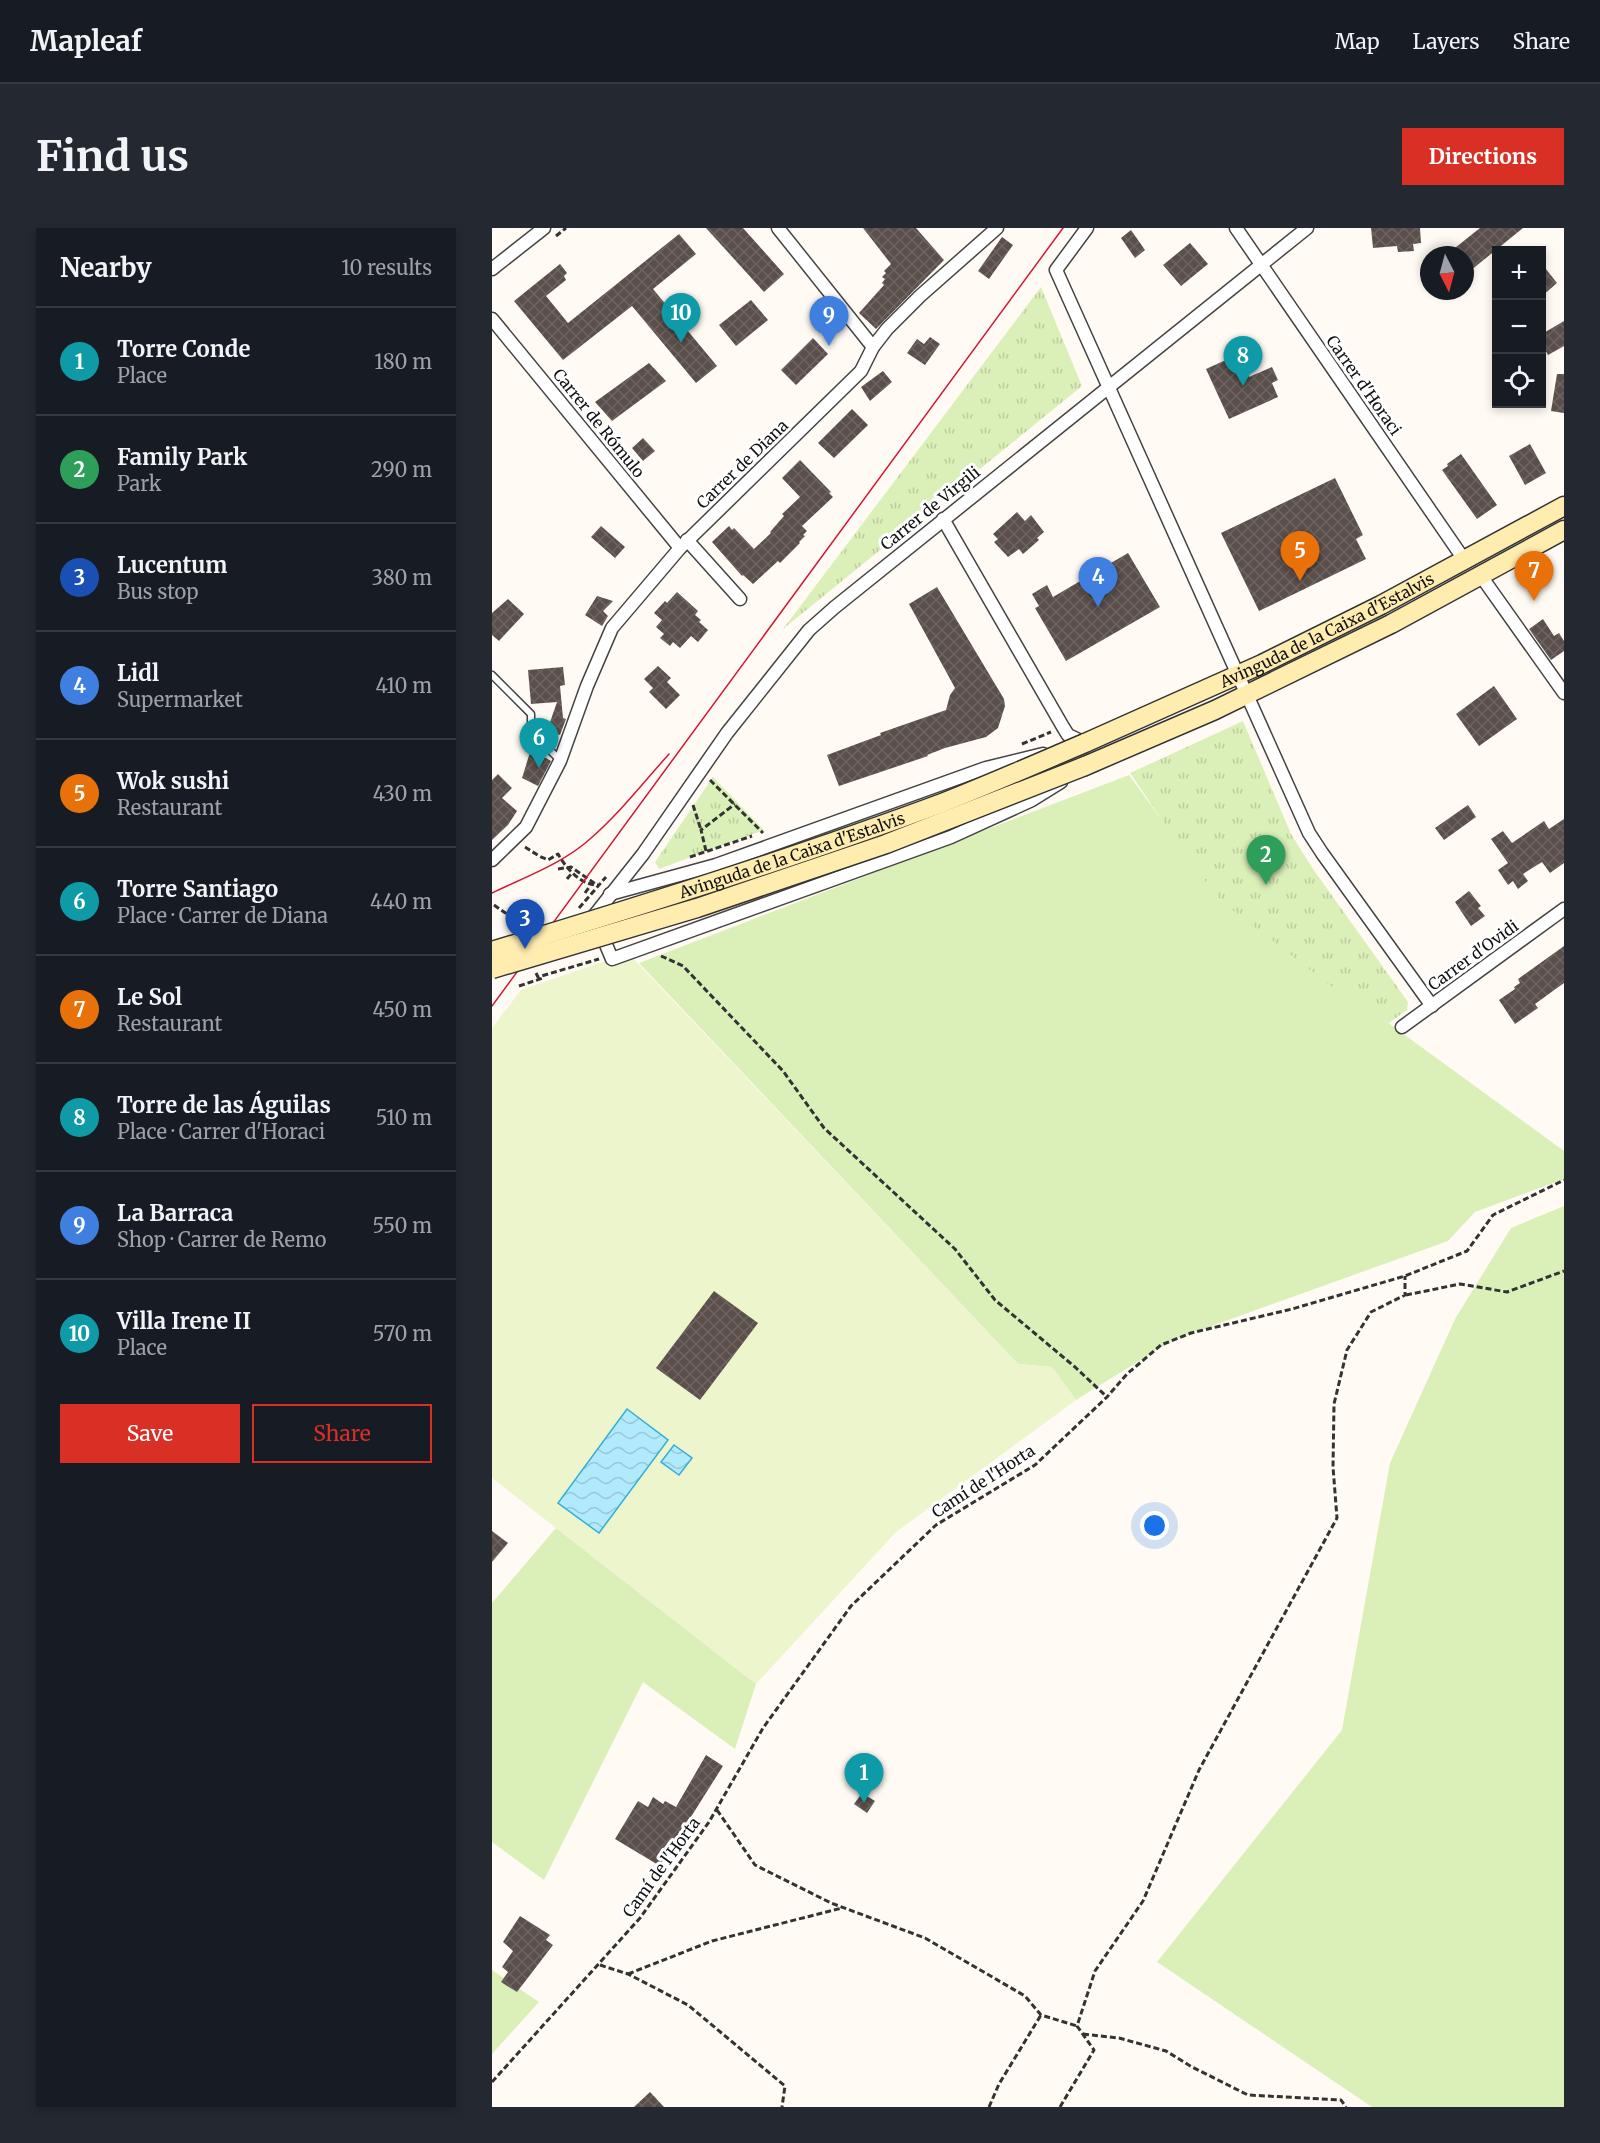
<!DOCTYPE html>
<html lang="en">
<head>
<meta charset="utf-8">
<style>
  :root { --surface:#171b24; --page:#242831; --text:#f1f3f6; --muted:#9ea1a6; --line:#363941; --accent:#d93025 }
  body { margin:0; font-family:Merriweather,serif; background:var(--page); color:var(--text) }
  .controls { position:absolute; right:18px; top:18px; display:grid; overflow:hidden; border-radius:0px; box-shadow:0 3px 9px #0003 }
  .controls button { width:54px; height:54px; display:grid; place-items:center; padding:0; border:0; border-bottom:2px solid var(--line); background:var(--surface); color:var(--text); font:30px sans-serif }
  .compass { position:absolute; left:928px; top:18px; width:54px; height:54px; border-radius:50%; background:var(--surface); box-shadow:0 3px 9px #0003; rotate:174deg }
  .you { position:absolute; left:663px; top:1298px; width:21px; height:21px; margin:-15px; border:4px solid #fff; border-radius:50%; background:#1a73e8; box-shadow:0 0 0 9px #1a73e833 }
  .badge { display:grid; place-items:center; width:39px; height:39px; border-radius:50%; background:var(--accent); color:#fff; font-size:20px; font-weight:700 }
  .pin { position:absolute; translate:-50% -50px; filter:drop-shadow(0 2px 3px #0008) }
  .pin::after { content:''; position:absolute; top:32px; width:21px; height:18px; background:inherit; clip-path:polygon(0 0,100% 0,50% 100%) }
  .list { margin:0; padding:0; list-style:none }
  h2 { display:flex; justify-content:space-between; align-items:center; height:78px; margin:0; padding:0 24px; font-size:26px }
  h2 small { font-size:20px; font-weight:400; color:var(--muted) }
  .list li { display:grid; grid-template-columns:39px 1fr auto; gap:18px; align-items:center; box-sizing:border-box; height:108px; padding:0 24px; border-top:2px solid var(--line) }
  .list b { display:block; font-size:22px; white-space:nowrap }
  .list p { margin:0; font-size:20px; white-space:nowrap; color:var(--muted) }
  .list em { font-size:20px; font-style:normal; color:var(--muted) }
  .actions { display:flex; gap:12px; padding:18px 24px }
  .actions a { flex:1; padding:14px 0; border:2px solid var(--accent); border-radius:0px; text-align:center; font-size:21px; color:var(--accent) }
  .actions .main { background:var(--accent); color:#fff }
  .icon { flex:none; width:33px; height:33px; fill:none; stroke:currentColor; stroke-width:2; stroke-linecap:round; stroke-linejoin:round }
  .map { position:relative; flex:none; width:1072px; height:1879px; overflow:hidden; border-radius:0px }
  header { display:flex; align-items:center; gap:36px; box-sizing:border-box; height:84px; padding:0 30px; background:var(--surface); border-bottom:2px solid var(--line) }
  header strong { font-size:28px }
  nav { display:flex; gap:33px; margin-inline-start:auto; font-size:21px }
  .intro { display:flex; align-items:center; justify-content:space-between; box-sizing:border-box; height:144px; padding:0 36px }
  h1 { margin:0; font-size:42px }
  .button { padding:15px 27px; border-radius:0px; background:var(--accent); color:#fff; font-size:21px; font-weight:700 }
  main { display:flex; gap:36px; padding:0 36px }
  aside { flex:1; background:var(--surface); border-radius:0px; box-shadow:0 3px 9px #0003 }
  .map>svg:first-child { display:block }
</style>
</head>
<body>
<header>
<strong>Mapleaf</strong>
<nav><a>Map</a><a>Layers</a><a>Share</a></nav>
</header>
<div class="intro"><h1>Find us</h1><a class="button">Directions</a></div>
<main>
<aside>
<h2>Nearby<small>10 results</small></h2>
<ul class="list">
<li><span class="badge" style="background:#0f9aa8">1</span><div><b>Torre Conde</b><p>Place</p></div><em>180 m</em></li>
<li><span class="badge" style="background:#2e9e5b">2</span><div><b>Family Park</b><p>Park</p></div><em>290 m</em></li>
<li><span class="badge" style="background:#1a4fb4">3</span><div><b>Lucentum</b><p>Bus stop</p></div><em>380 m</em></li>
<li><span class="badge" style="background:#3f7fe0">4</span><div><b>Lidl</b><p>Supermarket</p></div><em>410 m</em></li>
<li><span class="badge" style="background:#e8710a">5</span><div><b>Wok sushi</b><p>Restaurant</p></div><em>430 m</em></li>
<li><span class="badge" style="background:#0f9aa8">6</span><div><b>Torre Santiago</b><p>Place · Carrer de Diana</p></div><em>440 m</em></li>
<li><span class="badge" style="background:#e8710a">7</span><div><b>Le Sol</b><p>Restaurant</p></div><em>450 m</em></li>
<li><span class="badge" style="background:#0f9aa8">8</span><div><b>Torre de las Águilas</b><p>Place · Carrer d'Horaci</p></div><em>510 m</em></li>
<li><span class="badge" style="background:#3f7fe0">9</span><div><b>La Barraca</b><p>Shop · Carrer de Remo</p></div><em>550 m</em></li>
<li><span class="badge" style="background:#0f9aa8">10</span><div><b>Villa Irene II</b><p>Place</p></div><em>570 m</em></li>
</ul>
<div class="actions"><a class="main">Save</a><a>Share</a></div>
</aside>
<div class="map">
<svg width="1072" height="1879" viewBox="0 0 1072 1879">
  <defs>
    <pattern id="park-tufts" width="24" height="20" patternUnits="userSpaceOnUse" patternTransform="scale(1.5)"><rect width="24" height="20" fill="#dbefb8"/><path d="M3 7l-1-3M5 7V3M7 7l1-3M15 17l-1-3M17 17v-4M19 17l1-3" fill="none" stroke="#bbcc9d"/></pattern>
    <pattern id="water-waves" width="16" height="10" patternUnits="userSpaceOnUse" patternTransform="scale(1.5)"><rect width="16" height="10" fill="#b2eafd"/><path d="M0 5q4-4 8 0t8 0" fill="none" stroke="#98c8d8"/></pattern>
    <pattern id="building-cross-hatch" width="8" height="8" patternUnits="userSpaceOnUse" patternTransform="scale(1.5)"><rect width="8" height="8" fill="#5b4f4b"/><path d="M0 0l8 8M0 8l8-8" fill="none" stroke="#6e6461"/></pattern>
  </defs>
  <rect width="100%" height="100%" fill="#fffbf4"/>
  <!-- grass -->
  <g fill="#dbefb8">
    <path d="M 637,547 L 729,673 L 1072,923 L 1072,951 L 983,984 L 956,1013 L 681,1112 L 584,1172 L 560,1139 L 526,1136 L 147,735 Z"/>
    <path d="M 1072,978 L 1072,1879 L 880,1879 L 665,1734 L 850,1502 L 898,1235 L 963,1091 L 1019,1000 Z"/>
    <path d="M 64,1300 L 264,1456 L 243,1521 L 151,1454 L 52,1652 L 0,1614 L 0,1375 Z"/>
    <path d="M 0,1742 L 47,1774 L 0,1826 Z"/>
  </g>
  <!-- park -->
  <g fill="url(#park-tufts)">
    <path d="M 549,59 L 590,158 L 291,401 Z"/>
    <path d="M 751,493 L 799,606 L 821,641 L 916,774 L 915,782 L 897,795 L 839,758 L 729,673 L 702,639 L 638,545 Z"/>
    <path d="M 221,549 L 272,602 L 167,641 L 163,634 Z"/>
  </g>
  <!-- pitch -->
  <path fill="#ecf5cb" d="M 136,725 L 526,1136 L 560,1139 L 584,1172 L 404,1304 L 264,1456 L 0,1250 L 0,800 L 29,762 Z"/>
  <!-- water -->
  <g fill="url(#water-waves)" stroke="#31addc" stroke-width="1.5">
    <path d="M 135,1181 L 176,1212 L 107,1305 L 66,1275 Z"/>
    <path d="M 182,1217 L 200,1230 L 187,1247 L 169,1234 Z"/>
  </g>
  <!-- building -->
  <g fill="url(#building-cross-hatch)">
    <path d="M 214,0 L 251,0 L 292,46 L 272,64 Z"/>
    <path d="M 371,0 L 424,0 L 452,32 L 384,101 L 367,85 L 392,57 L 390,55 L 393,51 L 390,49 L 394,45 L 392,43 L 399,36 Z"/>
    <path d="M 879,0 L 928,0 L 929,15 L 921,16 L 922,23 L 906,24 L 905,18 L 881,20 Z"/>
    <path d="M 988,0 L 1031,0 L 973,47 L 973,27 L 954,27 Z"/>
    <path d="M 639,2 L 653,22 L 643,30 L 629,10 Z"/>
    <path d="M 187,6 L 204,26 L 161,61 L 225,138 L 204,155 L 140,78 L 71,132 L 22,73 L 68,36 L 75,45 L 72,48 L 74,52 L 54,68 L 76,95 Z"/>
    <path d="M 510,9 L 521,17 L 497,51 L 486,43 Z"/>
    <path d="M 698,15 L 716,36 L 689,58 L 671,37 Z"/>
    <path d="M 1050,36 L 1065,55 L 1050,68 Z"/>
    <path d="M 259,72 L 276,92 L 244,118 L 227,97 Z"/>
    <path d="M 1072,93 L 1072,118 L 1056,127 L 1050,116 L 1050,106 Z"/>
    <path d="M 438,109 L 448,116 L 433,137 L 415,125 L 425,111 L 432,116 Z"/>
    <path d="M 321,110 L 336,126 L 304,157 L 289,142 Z"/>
    <path d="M 747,126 L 757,149 L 780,139 L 786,152 L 780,155 L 786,169 L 737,191 L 714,141 Z"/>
    <path d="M 157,135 L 174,153 L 120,193 L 103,174 Z"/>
    <path d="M 391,143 L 400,154 L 378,173 L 369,159 Z"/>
    <path d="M 1065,146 L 1072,146 L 1072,185 L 1059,183 Z"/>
    <path d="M 360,181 L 376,197 L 342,230 L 326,215 Z"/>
    <path d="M 151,210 L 163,223 L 151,233 L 140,220 Z"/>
    <path d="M 1038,216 L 1054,245 L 1033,257 L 1017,228 Z"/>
    <path d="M 969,226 L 1005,277 L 985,291 L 950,242 L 956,238 L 955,236 Z"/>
    <path d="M 308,232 L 339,264 L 337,265 L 341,269 L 310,298 L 315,303 L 311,307 L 313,308 L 307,314 L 308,315 L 288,335 L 286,333 L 261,356 L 251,347 L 250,348 L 220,314 L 237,298 L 240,302 L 242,300 L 262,321 L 279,305 L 278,304 L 292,288 L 290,286 L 308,269 L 290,250 Z"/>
    <path d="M 843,250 L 871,307 L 864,311 L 874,331 L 767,383 L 729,305 Z"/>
    <path d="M 525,284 L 533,293 L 539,287 L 552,304 L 545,310 L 547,312 L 531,326 L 527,321 L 516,329 L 502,314 L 506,311 L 501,306 Z"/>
    <path d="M 109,298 L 133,319 L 123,330 L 99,309 Z"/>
    <path d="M 636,325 L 668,379 L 574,433 L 543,380 L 547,378 L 540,366 L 555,357 L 561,369 Z"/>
    <path d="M 445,359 L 512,471 L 513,478 L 506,500 L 494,509 L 453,520 L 435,527 L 436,528 L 347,558 L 335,527 L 389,507 L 388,505 L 454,482 L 458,467 L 463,460 L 417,376 Z"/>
    <path d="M 185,364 L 206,383 L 203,387 L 209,392 L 207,394 L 216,402 L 206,414 L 199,408 L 188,420 L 181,414 L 178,418 L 168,410 L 172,406 L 164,399 L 170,392 L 162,385 L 173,373 L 175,375 Z"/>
    <path d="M 105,368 L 121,373 L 111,383 L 116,388 L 110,398 L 93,387 Z"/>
    <path d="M 16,371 L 32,386 L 7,413 L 0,407 L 0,385 Z"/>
    <path d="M 1051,391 L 1062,408 L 1067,405 L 1072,413 L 1072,423 L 1059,432 L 1037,401 Z"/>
    <path d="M 166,438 L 179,450 L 175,454 L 188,467 L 174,481 L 157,464 L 161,460 L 152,451 Z"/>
    <path d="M 71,439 L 73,457 L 68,458 L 71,490 L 74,491 L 68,507 L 55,503 L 65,474 L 39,476 L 36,442 Z"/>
    <path d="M 1002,458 L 1025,491 L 987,518 L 964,486 Z"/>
    <path d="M 39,521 L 59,533 L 46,558 L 30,550 Z"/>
    <path d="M 6,546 L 20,560 L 10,570 L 25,583 L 16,597 L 0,612 L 0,552 Z"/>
    <path d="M 976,577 L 984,589 L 952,612 L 943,600 Z"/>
    <path d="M 1072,591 L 1072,635 L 1058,645 L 1050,634 L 1031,646 L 1036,653 L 1026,661 L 1021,653 L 1016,657 L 1006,642 L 1016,635 L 999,611 L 1011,603 L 1020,615 L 1052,593 L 1057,601 Z"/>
    <path d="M 977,663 L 989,678 L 986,680 L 993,688 L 979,698 L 963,674 Z"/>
    <path d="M 1072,718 L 1072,755 L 1043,776 L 1046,780 L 1023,796 L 1007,772 L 1023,761 L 1022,759 L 1028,755 L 1026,751 Z"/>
    <path d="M 222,1063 L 266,1095 L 208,1172 L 164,1140 Z"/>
    <path d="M 0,1303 L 16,1315 L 0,1334 Z"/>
    <path d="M 214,1527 L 231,1538 L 168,1638 L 123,1611 L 146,1573 L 156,1579 L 161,1569 L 171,1576 L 173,1573 L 184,1579 Z"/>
    <path d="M 370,1565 L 383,1573 L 375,1585 L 362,1576 Z"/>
    <path d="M 28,1688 L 58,1707 L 54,1712 L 61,1717 L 25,1764 L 9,1754 L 16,1744 L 10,1739 L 21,1723 L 11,1714 Z"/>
    <path d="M 158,1864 L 172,1879 L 142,1879 Z"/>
  </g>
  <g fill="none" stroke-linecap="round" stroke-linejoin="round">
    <defs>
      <path id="service" d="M 0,447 L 39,486 L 39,504 L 68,532"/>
      <g id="minor">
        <path d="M 286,0 L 381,119"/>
        <path d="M 595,0 L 564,42 L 817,605 L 830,625 L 940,778"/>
        <path d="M 744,0 L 973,333"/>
        <path d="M 0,41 L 52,0"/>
        <path d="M 0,91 L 188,320"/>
        <path d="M 451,291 L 571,499 L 576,507 L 593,515"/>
        <path d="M 195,312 L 248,371"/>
        <path d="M 989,348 L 1072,465"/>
        <path d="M 569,554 L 540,572 L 459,609 L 120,731 L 102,688 L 151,626 L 235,505 L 317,402 L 343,379 L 815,0"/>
        <path d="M 0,632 L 34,599 L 68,533 L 95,458 L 120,400 L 188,320 L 369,143 L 381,119 L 395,101 L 428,68 L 505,0"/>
        <path d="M 118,666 L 224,637 L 494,540 L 551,526"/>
        <path d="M 910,799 L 1072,681"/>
      </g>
      <g id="secondary">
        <path id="s1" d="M 593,515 L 770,436 L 889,377 L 1072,278"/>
        <path d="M 593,538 L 723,482 L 899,396 L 1072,302"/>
      </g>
    </defs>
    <!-- service casing -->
    <use href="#service" stroke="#444" stroke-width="9"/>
    <!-- minor casing -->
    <use href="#minor" stroke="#444" stroke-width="15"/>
    <!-- secondary casing -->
    <use href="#secondary" stroke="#333" stroke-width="21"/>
    <!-- path -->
    <g stroke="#333" stroke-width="3" stroke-dasharray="6 3" stroke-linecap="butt">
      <path d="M 64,8 L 74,0"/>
      <path d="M 530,516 L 559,504"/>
      <path d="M 218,552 L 271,605"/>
      <path d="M 201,577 L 209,602"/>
      <path d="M 33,619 L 47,628 L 56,632 L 66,626 C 74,640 88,657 106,657"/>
      <path d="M 214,623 L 209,602 L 243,576"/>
      <path d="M 198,629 L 260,608"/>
      <path d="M 66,641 L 79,639 L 105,657"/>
      <path d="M 75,651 L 80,645"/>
      <path d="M 93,665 L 98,658"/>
      <path d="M 2,677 L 32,698"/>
      <path d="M 87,680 L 114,649"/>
      <path d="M 169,728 L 191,738 L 291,843 L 332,900 L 463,1021 L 503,1072 L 583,1139 L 615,1169"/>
      <path d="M 44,745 L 46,749 L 107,731"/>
      <path d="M 27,758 L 51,750"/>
      <path d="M 914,1067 L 968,1056 L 1015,1064 L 1072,1043"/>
      <path d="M 225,1582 L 263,1637 L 339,1675 L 433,1710 L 533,1768 L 549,1787 L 585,1798"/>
      <path d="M 108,1737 L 136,1746 L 196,1777 L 293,1858 L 290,1879"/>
      <path d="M 136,1746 L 220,1713 L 350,1680"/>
      <path d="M 591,1806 L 627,1810 L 674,1823 L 700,1839 L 756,1867 L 849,1872 L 854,1879"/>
      <path d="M 0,1854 L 148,1690 L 217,1594 L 271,1500 L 359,1378 L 444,1297 L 543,1237 L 615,1169 L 635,1146 L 669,1117 L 699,1105 L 800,1081 L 913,1048 L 975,1023 L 1001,987 L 1072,952"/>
      <path d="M 497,1879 L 507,1856 L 549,1787"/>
      <path d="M 568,1879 L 602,1822 L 585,1798 L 603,1743 L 651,1673 L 707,1542 L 845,1290 L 841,1239 L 842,1176 L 855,1122 L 879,1084 L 913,1067 L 913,1048"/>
    </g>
    <!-- service -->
    <use href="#service" stroke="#fff" stroke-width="6"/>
    <!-- minor -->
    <use href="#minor" stroke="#fff" stroke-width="12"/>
    <!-- secondary -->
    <use href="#secondary" stroke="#ffecaf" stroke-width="18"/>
    <!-- tram -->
    <g stroke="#d21737" stroke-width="1.5">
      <path d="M 0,665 C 33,649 70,636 98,611 C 127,586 151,555 177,526"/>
      <path d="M 0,778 L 571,0"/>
    </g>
    <defs>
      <g id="secondary-bridge">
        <path id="s2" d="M 0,723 C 151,677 302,630 450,575 C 498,556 546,535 593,515"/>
        <path d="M 0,741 L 205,680 L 394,616 L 593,538"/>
      </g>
    </defs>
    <!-- secondary-bridge casing -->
    <use href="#secondary-bridge" stroke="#333" stroke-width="21" stroke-linecap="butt"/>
    <!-- secondary-bridge -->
    <use href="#secondary-bridge" stroke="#ffecaf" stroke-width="18"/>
  </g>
  <g text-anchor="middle" stroke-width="6" stroke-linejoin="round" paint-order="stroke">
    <!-- street labels -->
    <g font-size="16" fill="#111" stroke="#fff">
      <text transform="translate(872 157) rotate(55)" y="6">Carrer d'Horaci</text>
      <text transform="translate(107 195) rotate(51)" y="6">Carrer de Rómulo</text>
      <text transform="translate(250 236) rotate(-44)" y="6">Carrer de Diana</text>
      <text transform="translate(438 280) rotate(-39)" y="6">Carrer de Virgili</text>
      <text dy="6" stroke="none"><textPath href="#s1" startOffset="267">Avinguda de la Caixa d'Estalvis</textPath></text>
      <text dy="6" stroke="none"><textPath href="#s2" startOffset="315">Avinguda de la Caixa d'Estalvis</textPath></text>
      <text transform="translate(981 727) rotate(-36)" y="6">Carrer d'Ovidi</text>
      <text transform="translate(491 1253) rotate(-33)" y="6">Camí de l'Horta</text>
      <text transform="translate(169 1639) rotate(-54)" y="6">Camí de l'Horta</text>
    </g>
  </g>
</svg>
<div class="controls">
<button>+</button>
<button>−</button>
<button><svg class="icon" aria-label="locate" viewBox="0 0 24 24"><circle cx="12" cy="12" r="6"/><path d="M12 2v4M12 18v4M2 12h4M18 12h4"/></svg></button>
</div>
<svg class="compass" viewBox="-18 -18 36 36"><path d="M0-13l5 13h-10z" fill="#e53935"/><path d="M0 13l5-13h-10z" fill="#9ea1a6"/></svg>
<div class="you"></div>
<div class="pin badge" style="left:372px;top:1575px;background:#0f9aa8">1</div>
<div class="pin badge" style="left:774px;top:657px;background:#2e9e5b">2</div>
<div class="pin badge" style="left:33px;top:721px;background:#1a4fb4">3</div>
<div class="pin badge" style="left:606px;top:379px;background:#3f7fe0">4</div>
<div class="pin badge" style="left:808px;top:353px;background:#e8710a">5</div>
<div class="pin badge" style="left:47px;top:540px;background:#0f9aa8">6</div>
<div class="pin badge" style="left:1042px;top:373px;background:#e8710a">7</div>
<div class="pin badge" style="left:751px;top:158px;background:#0f9aa8">8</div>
<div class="pin badge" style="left:337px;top:118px;background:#3f7fe0">9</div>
<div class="pin badge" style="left:189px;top:115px;background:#0f9aa8">10</div>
</div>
</main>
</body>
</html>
